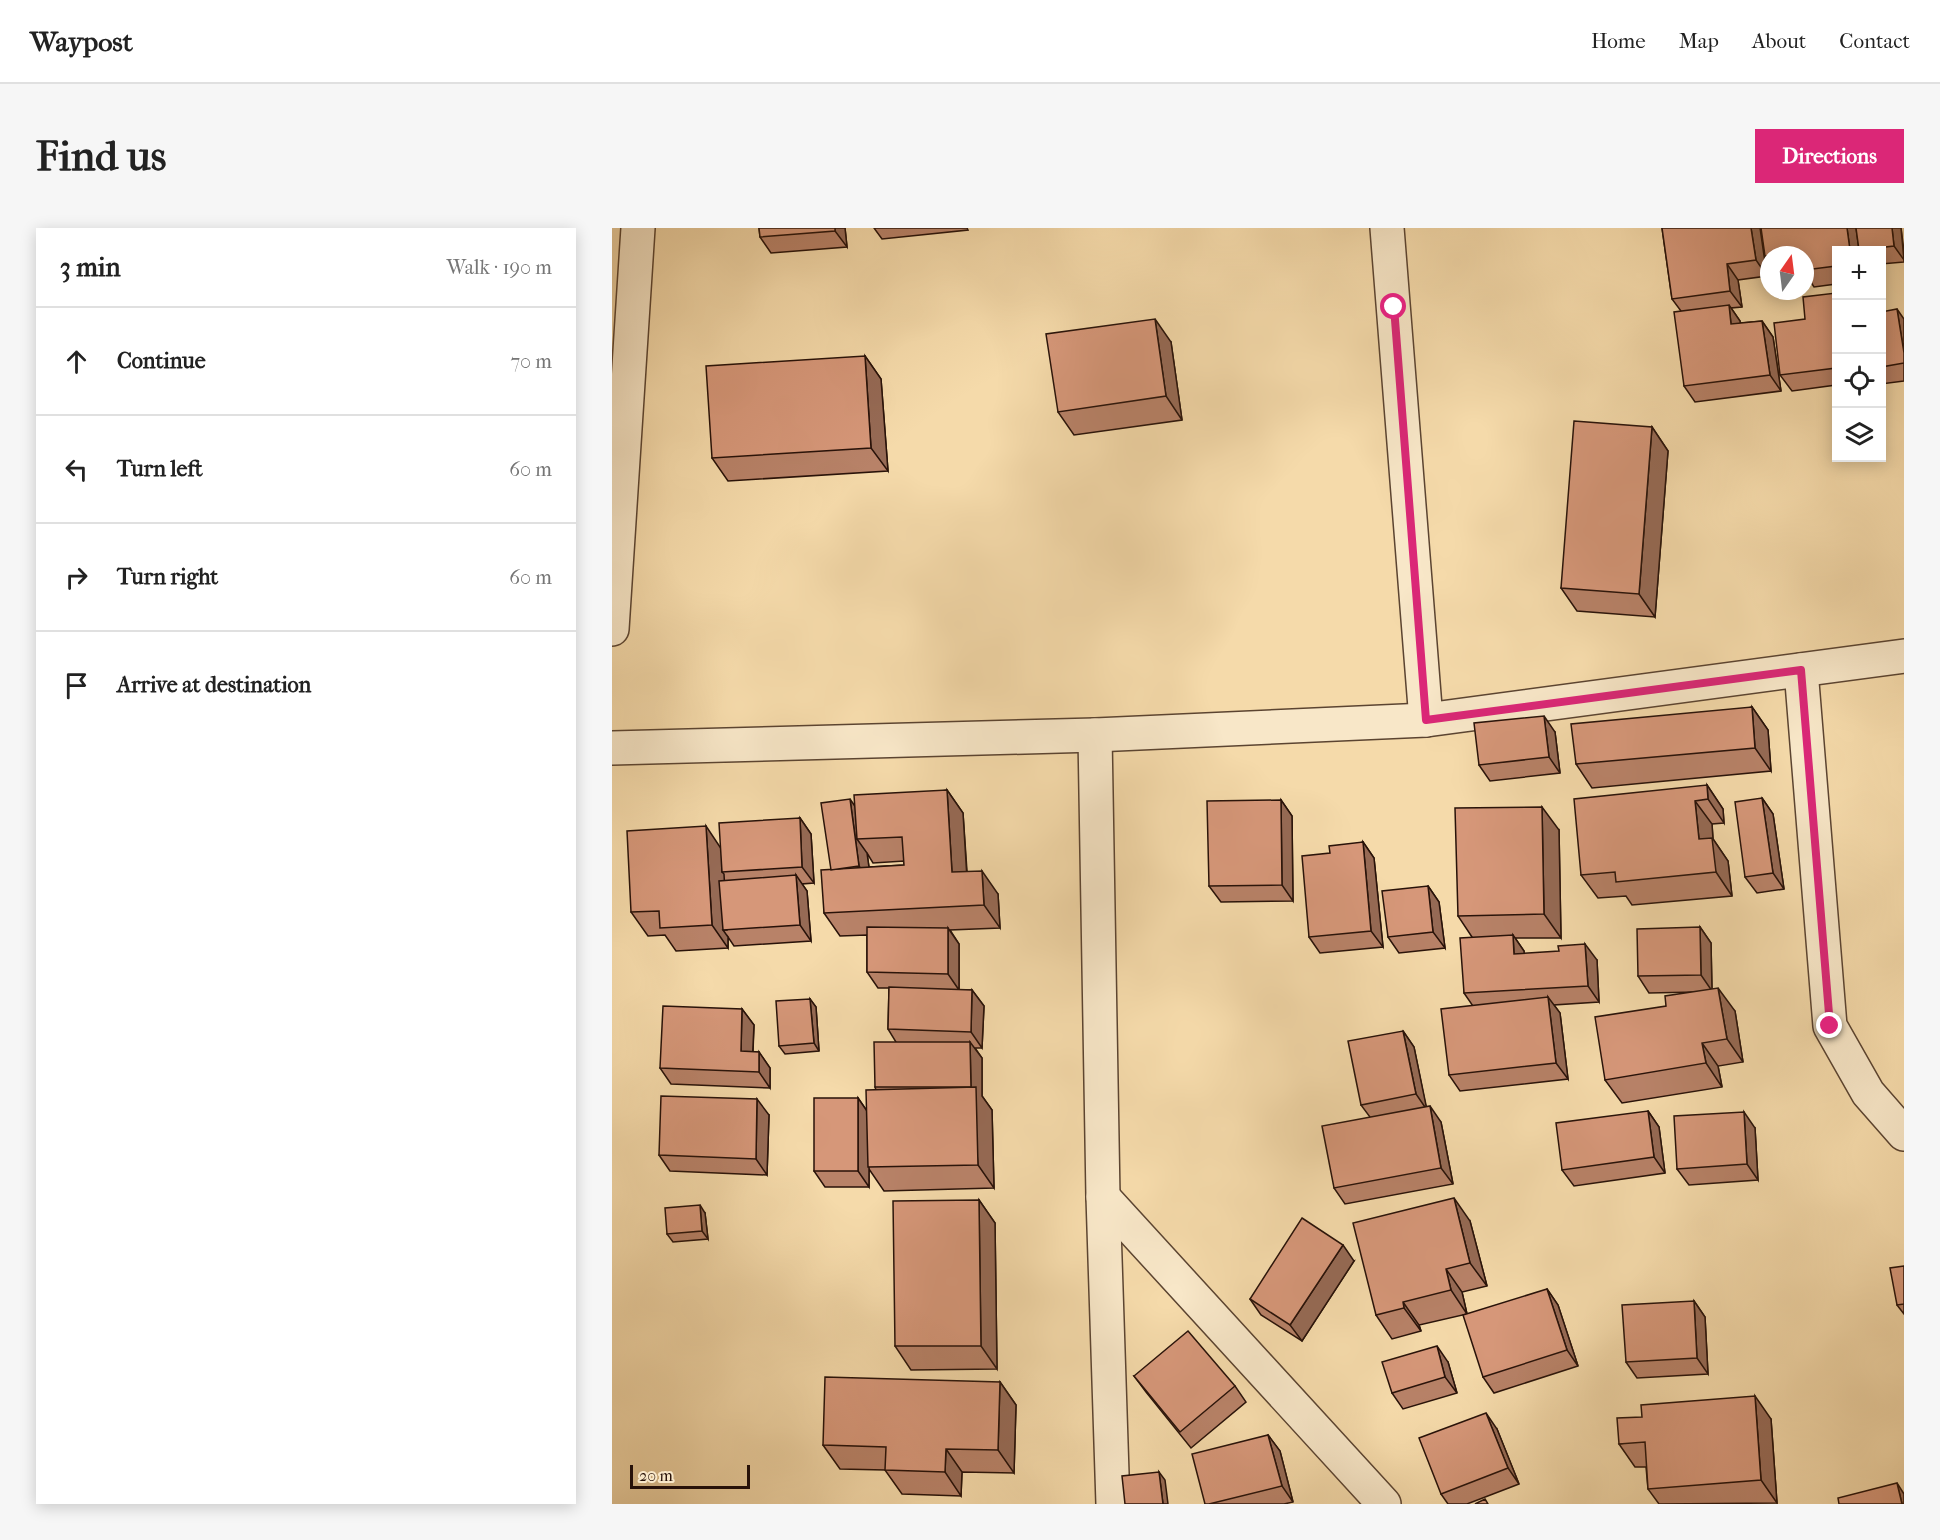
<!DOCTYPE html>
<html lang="en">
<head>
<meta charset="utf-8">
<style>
  :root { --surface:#fff; --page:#f6f6f6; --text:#222; --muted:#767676; --line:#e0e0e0; --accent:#db2777 }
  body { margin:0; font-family:"IM FELL French Canon",serif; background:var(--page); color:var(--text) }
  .controls { position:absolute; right:18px; top:18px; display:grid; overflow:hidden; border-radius:0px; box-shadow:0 3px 15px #0003 }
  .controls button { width:54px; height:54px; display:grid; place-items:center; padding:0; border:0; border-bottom:2px solid var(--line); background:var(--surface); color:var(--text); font:30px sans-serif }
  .compass { position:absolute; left:1148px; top:18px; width:54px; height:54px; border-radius:50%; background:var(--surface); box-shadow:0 3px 15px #0003; rotate:14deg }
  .scale { position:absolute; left:18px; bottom:15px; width:120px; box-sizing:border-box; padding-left:6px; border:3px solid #281209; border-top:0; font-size:16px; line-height:21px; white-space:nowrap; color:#281209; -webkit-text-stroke:4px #f8e7c8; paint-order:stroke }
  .stop { position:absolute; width:18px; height:18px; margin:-14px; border:4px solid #db2777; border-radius:50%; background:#fff }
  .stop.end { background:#db2777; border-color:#fff; box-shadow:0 2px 6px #0008 }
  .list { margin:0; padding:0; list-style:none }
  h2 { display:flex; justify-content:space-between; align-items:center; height:78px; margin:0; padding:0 24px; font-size:26px }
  h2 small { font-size:20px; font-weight:400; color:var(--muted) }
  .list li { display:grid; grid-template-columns:39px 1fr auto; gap:18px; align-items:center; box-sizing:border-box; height:108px; padding:0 24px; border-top:2px solid var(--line) }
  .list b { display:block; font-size:22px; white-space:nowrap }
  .list em { font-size:20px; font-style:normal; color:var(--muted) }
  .icon { flex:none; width:33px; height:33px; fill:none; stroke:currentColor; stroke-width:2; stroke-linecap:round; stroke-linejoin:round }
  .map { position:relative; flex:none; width:1292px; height:1276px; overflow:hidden; border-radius:0px }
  header { display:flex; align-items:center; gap:36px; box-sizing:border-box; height:84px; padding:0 30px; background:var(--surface); border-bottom:2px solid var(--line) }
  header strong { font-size:28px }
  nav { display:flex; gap:33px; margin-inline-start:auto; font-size:21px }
  .intro { display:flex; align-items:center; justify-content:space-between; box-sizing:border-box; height:144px; padding:0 36px }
  h1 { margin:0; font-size:42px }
  .button { padding:15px 27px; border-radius:0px; background:var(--accent); color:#fff; font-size:21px; font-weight:700 }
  main { display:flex; gap:36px; padding:0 36px }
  aside { flex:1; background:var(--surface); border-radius:0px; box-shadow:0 3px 15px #0003 }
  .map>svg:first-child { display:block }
</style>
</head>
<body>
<header>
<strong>Waypost</strong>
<nav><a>Home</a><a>Map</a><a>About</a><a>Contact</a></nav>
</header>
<div class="intro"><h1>Find us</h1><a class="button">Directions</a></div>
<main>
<aside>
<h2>3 min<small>Walk · 190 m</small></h2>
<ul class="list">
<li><svg class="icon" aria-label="ahead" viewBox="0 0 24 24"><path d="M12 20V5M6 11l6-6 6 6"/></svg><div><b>Continue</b></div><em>70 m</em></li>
<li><svg class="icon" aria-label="left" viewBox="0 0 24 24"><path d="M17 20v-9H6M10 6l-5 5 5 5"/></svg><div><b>Turn left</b></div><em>60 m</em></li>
<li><svg class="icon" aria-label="right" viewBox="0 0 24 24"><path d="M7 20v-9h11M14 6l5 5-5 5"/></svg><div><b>Turn right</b></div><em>60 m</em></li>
<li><svg class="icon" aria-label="arrive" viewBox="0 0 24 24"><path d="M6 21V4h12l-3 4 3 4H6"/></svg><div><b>Arrive at destination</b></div></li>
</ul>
</aside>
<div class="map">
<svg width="1292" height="1276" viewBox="0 0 1292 1276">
  <rect width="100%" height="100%" fill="#f5daaa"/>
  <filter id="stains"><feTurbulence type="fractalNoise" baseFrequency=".00333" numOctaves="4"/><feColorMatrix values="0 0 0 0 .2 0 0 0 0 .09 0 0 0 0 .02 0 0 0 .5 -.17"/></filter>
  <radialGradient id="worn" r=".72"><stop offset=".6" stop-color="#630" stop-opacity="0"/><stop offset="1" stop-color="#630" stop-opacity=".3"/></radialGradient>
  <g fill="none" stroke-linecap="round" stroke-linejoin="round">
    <defs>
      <g id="minor">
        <path d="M 775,0 L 814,492"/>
        <path d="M 0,401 L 26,0"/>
        <path d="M 1189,442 L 1218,798 L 1256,865 L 1292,906"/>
        <path d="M 483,507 L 491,969 L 501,1276"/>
        <path d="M 0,520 L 483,507 L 814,492 L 1292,428"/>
        <path d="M 491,969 L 772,1276"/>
      </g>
    </defs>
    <!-- minor casing -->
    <use href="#minor" stroke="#5b4431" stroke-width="36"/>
    <!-- minor -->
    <use href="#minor" stroke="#f8e7c8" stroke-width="33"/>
  </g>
  <!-- wall -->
  <g fill="#b88268" stroke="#281209" stroke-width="1.5" fill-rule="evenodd">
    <path d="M 147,0 L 233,0 L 235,19 L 159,25 L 148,9 Z"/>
    <path d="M 262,0 L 355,0 L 356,2 L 270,11 Z"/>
    <path d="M 1050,0 L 1148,0 L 1155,48 L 1126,52 L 1130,79 L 1119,80 L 1128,93 L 1128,95 L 1150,93 L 1161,109 L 1169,163 L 1083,174 L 1072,158 L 1069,83 L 1060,71 Z"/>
    <path d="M 1149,0 L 1289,0 L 1292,23 L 1292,34 L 1269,36 L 1269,22 L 1224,22 L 1224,56 L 1202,59 L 1193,45 L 1193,27 L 1157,27 L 1157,34 L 1153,28 Z"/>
    <path d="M 1224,65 L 1224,157 L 1180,163 L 1168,147 L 1193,91 Z"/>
    <path d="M 1269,84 L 1292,91 L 1292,153 L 1269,156 Z"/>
    <path d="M 559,114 L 570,192 L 462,207 L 446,184 Z"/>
    <path d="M 253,128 L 269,151 L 276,243 L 116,253 L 100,230 Z"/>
    <path d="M 1040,199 L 1056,223 L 1043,389 L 965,383 L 949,360 Z"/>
    <path d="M 1140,479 L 1156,502 L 1159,543 L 980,560 L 964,536 Z"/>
    <path d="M 943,504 L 948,545 L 878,553 L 867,537 Z"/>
    <path d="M 1095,557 L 1111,581 L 1112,595 L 1100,596 L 1101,611 L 1116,633 L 1120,668 L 1020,677 L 1014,668 L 986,670 L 969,647 Z"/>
    <path d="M 335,562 L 351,585 L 355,643 L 386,666 L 388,700 L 338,702 L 347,716 L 347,762 L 360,762 L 372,778 L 370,820 L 363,820 L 370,830 L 370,868 L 380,882 L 382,960 L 272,963 L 257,941 L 257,959 L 213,959 L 202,943 L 246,870 L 255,883 L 264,862 L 263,859 L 284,814 L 276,801 L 277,760 L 266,760 L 255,744 L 255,707 L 228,708 L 212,685 L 219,641 L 243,578 ZM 255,625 L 261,635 L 292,633 L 292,637 L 257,639 Z"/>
    <path d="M 1150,570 L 1161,586 L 1172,661 L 1145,665 L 1133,649 Z"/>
    <path d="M 669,572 L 680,588 L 681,673 L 609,674 L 597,658 Z"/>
    <path d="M 188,590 L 199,606 L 202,655 L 190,656 L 195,663 L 199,713 L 122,718 L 116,709 L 116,720 L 64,723 L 53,707 L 36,708 L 19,684 L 109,619 Z"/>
    <path d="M 947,602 L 949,710 L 903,710 L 912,723 L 912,726 L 985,732 L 987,774 L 942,777 L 948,785 L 956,851 L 848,863 L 837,847 L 861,778 L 852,765 L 860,709 L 846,688 Z"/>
    <path d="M 751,614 L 762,630 L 771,719 L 708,725 L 697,709 L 718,625 Z"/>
    <path d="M 816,658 L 827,674 L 833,720 L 787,725 L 776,709 Z"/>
    <path d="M 1088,699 L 1099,715 L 1100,761 L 1123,783 L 1131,834 L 1106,838 L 1110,859 L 1010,875 L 993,852 L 1054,778 L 1084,764 L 1037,765 L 1026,748 Z"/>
    <path d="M 198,771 L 204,779 L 207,823 L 173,826 L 167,818 Z"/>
    <path d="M 130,781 L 142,797 L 141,824 L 147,824 L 158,840 L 158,860 L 59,856 L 48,840 Z"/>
    <path d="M 791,803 L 802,819 L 814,879 L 829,894 L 841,956 L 733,976 L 722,960 L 758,889 L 749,877 Z"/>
    <path d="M 1036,883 L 1047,899 L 1053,945 L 962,958 L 950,942 Z"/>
    <path d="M 157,887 L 155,947 L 58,943 L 47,927 Z"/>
    <path d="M 1143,900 L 1146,952 L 1077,957 L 1065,941 Z"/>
    <path d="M 367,972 L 383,995 L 385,1141 L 299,1142 L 283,1118 Z"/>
    <path d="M 93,985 L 96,1011 L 61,1014 L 55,1006 Z"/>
    <path d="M 858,993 L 875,1058 L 850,1064 L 855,1086 L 807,1097 L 809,1103 L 780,1111 L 764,1087 Z"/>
    <path d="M 742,1033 L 690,1113 L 649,1087 L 638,1071 Z"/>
    <path d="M 1292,1038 L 1292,1086 L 1285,1077 Z"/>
    <path d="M 935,1061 L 946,1077 L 966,1138 L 882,1165 L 871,1149 Z"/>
    <path d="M 1082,1073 L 1093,1089 L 1096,1146 L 1025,1150 L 1014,1134 Z"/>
    <path d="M 836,1134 L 845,1165 L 791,1181 L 780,1165 Z"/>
    <path d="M 522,1148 L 623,1158 L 634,1174 L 579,1220 L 534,1164 Z"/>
    <path d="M 388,1154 L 404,1177 L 402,1245 L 350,1244 L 349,1268 L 290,1266 L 273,1242 L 228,1241 L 211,1217 Z"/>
    <path d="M 1159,1191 L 1165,1275 L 1047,1276 L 1036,1261 L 1034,1239 L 1023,1239 L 1007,1216 Z"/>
    <path d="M 885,1201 L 907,1256 L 855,1276 L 836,1276 L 829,1266 Z"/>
    <path d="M 656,1207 L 668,1223 L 681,1274 L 672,1276 L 593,1276 Z"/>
  </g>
  <!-- shaded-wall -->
  <g fill="#966a55" stroke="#281209" stroke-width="1.5">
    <path d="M 223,0 L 233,0 L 235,19 L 223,3 Z"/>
    <path d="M 1139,0 L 1148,0 L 1155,48 L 1144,32 Z"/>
    <path d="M 1235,0 L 1244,0 L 1247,22 L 1238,22 Z"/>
    <path d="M 1280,0 L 1289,0 L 1292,32 L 1282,18 Z"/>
    <path d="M 1115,36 L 1126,52 L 1130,79 L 1118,63 Z"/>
    <path d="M 1117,77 L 1128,93 L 1130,112 L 1119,96 Z"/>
    <path d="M 1285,81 L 1292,91 L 1292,125 Z"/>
    <path d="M 543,91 L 559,114 L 570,192 L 554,168 Z"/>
    <path d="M 1150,93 L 1161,109 L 1169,163 L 1158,147 Z"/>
    <path d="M 253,128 L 269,151 L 276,243 L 259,220 Z"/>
    <path d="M 1040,199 L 1056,223 L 1043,389 L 1027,366 Z"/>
    <path d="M 1140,479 L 1156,502 L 1159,543 L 1143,520 Z"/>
    <path d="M 932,488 L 943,504 L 948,545 L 937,529 Z"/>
    <path d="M 1095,557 L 1111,581 L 1112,595 L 1096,571 Z"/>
    <path d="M 335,562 L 351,585 L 356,667 L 340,644 Z"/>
    <path d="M 1150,570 L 1161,586 L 1172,661 L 1161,645 Z"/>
    <path d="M 238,571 L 249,587 L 245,611 L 255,625 L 259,654 L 247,638 Z"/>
    <path d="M 669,572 L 680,588 L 681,673 L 670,657 Z"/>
    <path d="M 1083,573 L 1100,596 L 1101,611 L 1116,633 L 1120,668 L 1104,644 L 1087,611 Z"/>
    <path d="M 930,579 L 947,602 L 949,710 L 932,686 Z"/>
    <path d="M 188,590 L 199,606 L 202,655 L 190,639 Z"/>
    <path d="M 94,598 L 110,622 L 110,644 L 112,646 L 115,702 L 111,702 L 116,709 L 116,720 L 100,697 Z"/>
    <path d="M 751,614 L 762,630 L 771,719 L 759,703 Z"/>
    <path d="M 370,643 L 386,666 L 388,700 L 372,677 Z"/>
    <path d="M 184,647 L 195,663 L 199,713 L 188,697 Z"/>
    <path d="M 816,658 L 827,674 L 833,720 L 821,704 Z"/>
    <path d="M 1088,699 L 1099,715 L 1100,763 L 1089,747 Z"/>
    <path d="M 336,700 L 347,716 L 347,762 L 336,746 Z"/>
    <path d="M 901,707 L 912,723 L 913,742 L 902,726 Z"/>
    <path d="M 973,716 L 985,732 L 987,774 L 976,758 Z"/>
    <path d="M 1106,760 L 1123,783 L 1131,834 L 1115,811 Z"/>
    <path d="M 360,762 L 372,778 L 370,820 L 359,804 Z"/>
    <path d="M 936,769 L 948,785 L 956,851 L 944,835 Z"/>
    <path d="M 198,771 L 204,779 L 207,823 L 202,815 Z"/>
    <path d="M 130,781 L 142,797 L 140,839 L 129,823 Z"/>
    <path d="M 791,803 L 802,819 L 815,882 L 804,866 Z"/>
    <path d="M 358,814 L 370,830 L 370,868 L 380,882 L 382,960 L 366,937 L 359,859 Z"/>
    <path d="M 1090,815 L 1106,838 L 1110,859 L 1094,835 Z"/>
    <path d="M 147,824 L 158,840 L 158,860 L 147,844 Z"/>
    <path d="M 246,870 L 257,886 L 257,959 L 246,943 Z"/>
    <path d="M 145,871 L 157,887 L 155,947 L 144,931 Z"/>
    <path d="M 818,878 L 829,894 L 841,956 L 829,940 Z"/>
    <path d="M 1036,883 L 1047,899 L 1053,945 L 1042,929 Z"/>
    <path d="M 1132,884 L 1143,900 L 1146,952 L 1135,936 Z"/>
    <path d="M 842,970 L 858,993 L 875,1058 L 858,1035 Z"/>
    <path d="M 367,972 L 383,995 L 385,1141 L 369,1118 Z"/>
    <path d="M 88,977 L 93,985 L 96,1011 L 90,1003 Z"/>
    <path d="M 731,1017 L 742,1033 L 690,1113 L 678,1097 Z"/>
    <path d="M 834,1041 L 850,1064 L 855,1086 L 839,1062 Z"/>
    <path d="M 935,1061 L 946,1077 L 966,1138 L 955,1122 Z"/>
    <path d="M 1082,1073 L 1093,1089 L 1096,1146 L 1085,1130 Z"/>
    <path d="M 791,1074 L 807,1097 L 809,1103 L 792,1080 Z"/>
    <path d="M 825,1118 L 836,1134 L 845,1165 L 833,1149 Z"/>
    <path d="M 388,1154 L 404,1177 L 402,1245 L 386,1222 Z"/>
    <path d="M 1143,1168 L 1159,1191 L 1165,1275 L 1149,1252 Z"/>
    <path d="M 874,1185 L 885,1201 L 907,1256 L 896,1240 Z"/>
    <path d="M 656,1207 L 668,1223 L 681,1274 L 670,1258 Z"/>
    <path d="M 334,1221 L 350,1244 L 349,1268 L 333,1244 Z"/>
    <path d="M 547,1244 L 553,1252 L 556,1276 L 551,1276 Z"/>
    <path d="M 1285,1255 L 1292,1266 L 1292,1276 L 1290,1276 Z"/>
  </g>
  <!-- building -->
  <g fill="#d69779" stroke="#281209" stroke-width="1.5">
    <path d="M 147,0 L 223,0 L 223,3 L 148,9 Z"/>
    <path d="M 1050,0 L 1139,0 L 1144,32 L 1115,36 L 1118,63 L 1060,71 Z"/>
    <path d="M 1149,0 L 1235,0 L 1238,22 L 1224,22 L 1224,38 L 1193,42 L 1193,27 L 1189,27 L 1189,24 L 1157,27 L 1157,28 L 1153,28 Z"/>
    <path d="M 1244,0 L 1280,0 L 1282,18 L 1247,22 Z"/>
    <path d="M 1224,65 L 1224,140 L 1168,147 L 1162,95 L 1193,91 L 1191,69 Z"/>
    <path d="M 1117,77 L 1119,96 L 1150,93 L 1158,147 L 1072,158 L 1062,84 Z"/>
    <path d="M 1285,81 L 1292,125 L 1292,135 L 1269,139 L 1269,84 Z"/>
    <path d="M 543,91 L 554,168 L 446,184 L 434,106 Z"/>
    <path d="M 253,128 L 259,220 L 100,230 L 94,138 Z"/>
    <path d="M 962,193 L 1040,199 L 1027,366 L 949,360 Z"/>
    <path d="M 1140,479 L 1143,520 L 964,536 L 959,496 Z"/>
    <path d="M 932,488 L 937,529 L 867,537 L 862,495 Z"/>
    <path d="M 1095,557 L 1096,571 L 1083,573 L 1087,611 L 1100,610 L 1104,644 L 1004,654 L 1003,644 L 969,647 L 962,571 Z"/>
    <path d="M 335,562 L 340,644 L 370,643 L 372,677 L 212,685 L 209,642 L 292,637 L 290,609 L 245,611 L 242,567 Z"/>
    <path d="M 1150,570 L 1161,645 L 1133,649 L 1123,574 Z"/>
    <path d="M 238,571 L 247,638 L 219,642 L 209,575 Z"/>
    <path d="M 669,572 L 670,657 L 597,658 L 595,573 Z"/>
    <path d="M 930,579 L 932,686 L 846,688 L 843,580 Z"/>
    <path d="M 188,590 L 190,639 L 110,644 L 107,595 Z"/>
    <path d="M 94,598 L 100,697 L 48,700 L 47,683 L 19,684 L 15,603 Z"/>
    <path d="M 751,614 L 759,703 L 697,709 L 690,628 L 718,625 L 717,618 Z"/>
    <path d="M 184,647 L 188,697 L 111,702 L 107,653 Z"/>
    <path d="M 816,658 L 821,704 L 776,709 L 770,663 Z"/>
    <path d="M 255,699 L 336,700 L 336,746 L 255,744 Z"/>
    <path d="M 1088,699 L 1089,747 L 1026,748 L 1025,701 Z"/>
    <path d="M 901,707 L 902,726 L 947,723 L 946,718 L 973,716 L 976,758 L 852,765 L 848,710 Z"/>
    <path d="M 277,759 L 360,762 L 359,804 L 276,801 Z"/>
    <path d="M 1106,760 L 1115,811 L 1090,815 L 1094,835 L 993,852 L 983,789 L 1054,778 L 1053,768 Z"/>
    <path d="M 936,769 L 944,835 L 837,847 L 829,781 Z"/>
    <path d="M 198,771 L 202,815 L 167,818 L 164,773 Z"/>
    <path d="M 51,778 L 130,781 L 129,823 L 147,824 L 147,844 L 48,840 Z"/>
    <path d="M 791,803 L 804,866 L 749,877 L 736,813 Z"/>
    <path d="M 262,814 L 358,814 L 359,859 L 263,859 Z"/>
    <path d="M 364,859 L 366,937 L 256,939 L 254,862 Z"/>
    <path d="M 49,868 L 145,871 L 144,931 L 47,927 Z"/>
    <rect x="202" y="870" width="44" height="73"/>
    <path d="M 818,878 L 829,940 L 722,960 L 710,898 Z"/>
    <path d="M 1036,883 L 1042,929 L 950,942 L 944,895 Z"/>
    <path d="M 1132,884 L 1135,936 L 1065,941 L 1062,888 Z"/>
    <path d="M 842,970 L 858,1035 L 834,1041 L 839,1062 L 791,1074 L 792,1080 L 764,1087 L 741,995 Z"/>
    <path d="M 367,972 L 369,1118 L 283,1118 L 281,973 Z"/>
    <path d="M 88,977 L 90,1003 L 55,1006 L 53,980 Z"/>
    <path d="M 690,990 L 731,1017 L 678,1097 L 638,1071 Z"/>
    <path d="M 1292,1038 L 1292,1076 L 1285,1077 L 1278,1040 Z"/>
    <path d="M 935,1061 L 955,1122 L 871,1149 L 851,1087 Z"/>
    <path d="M 1082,1073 L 1085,1130 L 1014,1134 L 1010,1077 Z"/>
    <path d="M 576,1103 L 623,1158 L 568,1204 L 522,1148 Z"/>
    <path d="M 825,1118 L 833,1149 L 780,1165 L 770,1134 Z"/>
    <path d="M 213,1149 L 388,1154 L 386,1222 L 334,1221 L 333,1244 L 273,1242 L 274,1219 L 211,1217 Z"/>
    <path d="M 1143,1168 L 1149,1252 L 1036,1261 L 1033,1214 L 1007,1216 L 1005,1190 L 1030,1189 L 1029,1177 Z"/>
    <path d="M 874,1185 L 896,1240 L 829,1266 L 807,1210 Z"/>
    <path d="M 656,1207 L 670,1258 L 597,1276 L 593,1276 L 580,1226 Z"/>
    <path d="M 547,1244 L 551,1276 L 513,1276 L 510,1248 Z"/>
    <path d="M 1285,1255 L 1290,1276 L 1227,1276 L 1226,1270 Z"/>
    <path d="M 873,1271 L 876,1276 L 863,1276 Z"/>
  </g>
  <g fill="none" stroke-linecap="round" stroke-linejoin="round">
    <!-- route -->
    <path stroke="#db2777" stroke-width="8" d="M 782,79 L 814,492 L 1189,442 L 1218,798"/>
  </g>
  <rect width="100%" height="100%" filter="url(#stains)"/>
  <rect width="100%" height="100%" fill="url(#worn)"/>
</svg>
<div class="controls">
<button>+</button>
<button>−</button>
<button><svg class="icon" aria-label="locate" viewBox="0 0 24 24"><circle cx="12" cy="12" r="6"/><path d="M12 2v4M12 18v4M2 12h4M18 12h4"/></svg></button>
<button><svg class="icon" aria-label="layers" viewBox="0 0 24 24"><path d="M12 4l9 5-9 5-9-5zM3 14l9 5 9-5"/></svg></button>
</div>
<svg class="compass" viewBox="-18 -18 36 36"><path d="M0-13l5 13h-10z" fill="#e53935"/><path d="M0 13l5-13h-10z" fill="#767676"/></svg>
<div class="scale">20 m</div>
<div class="stop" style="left:782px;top:79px"></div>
<div class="stop end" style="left:1218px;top:798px"></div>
</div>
</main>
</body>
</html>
